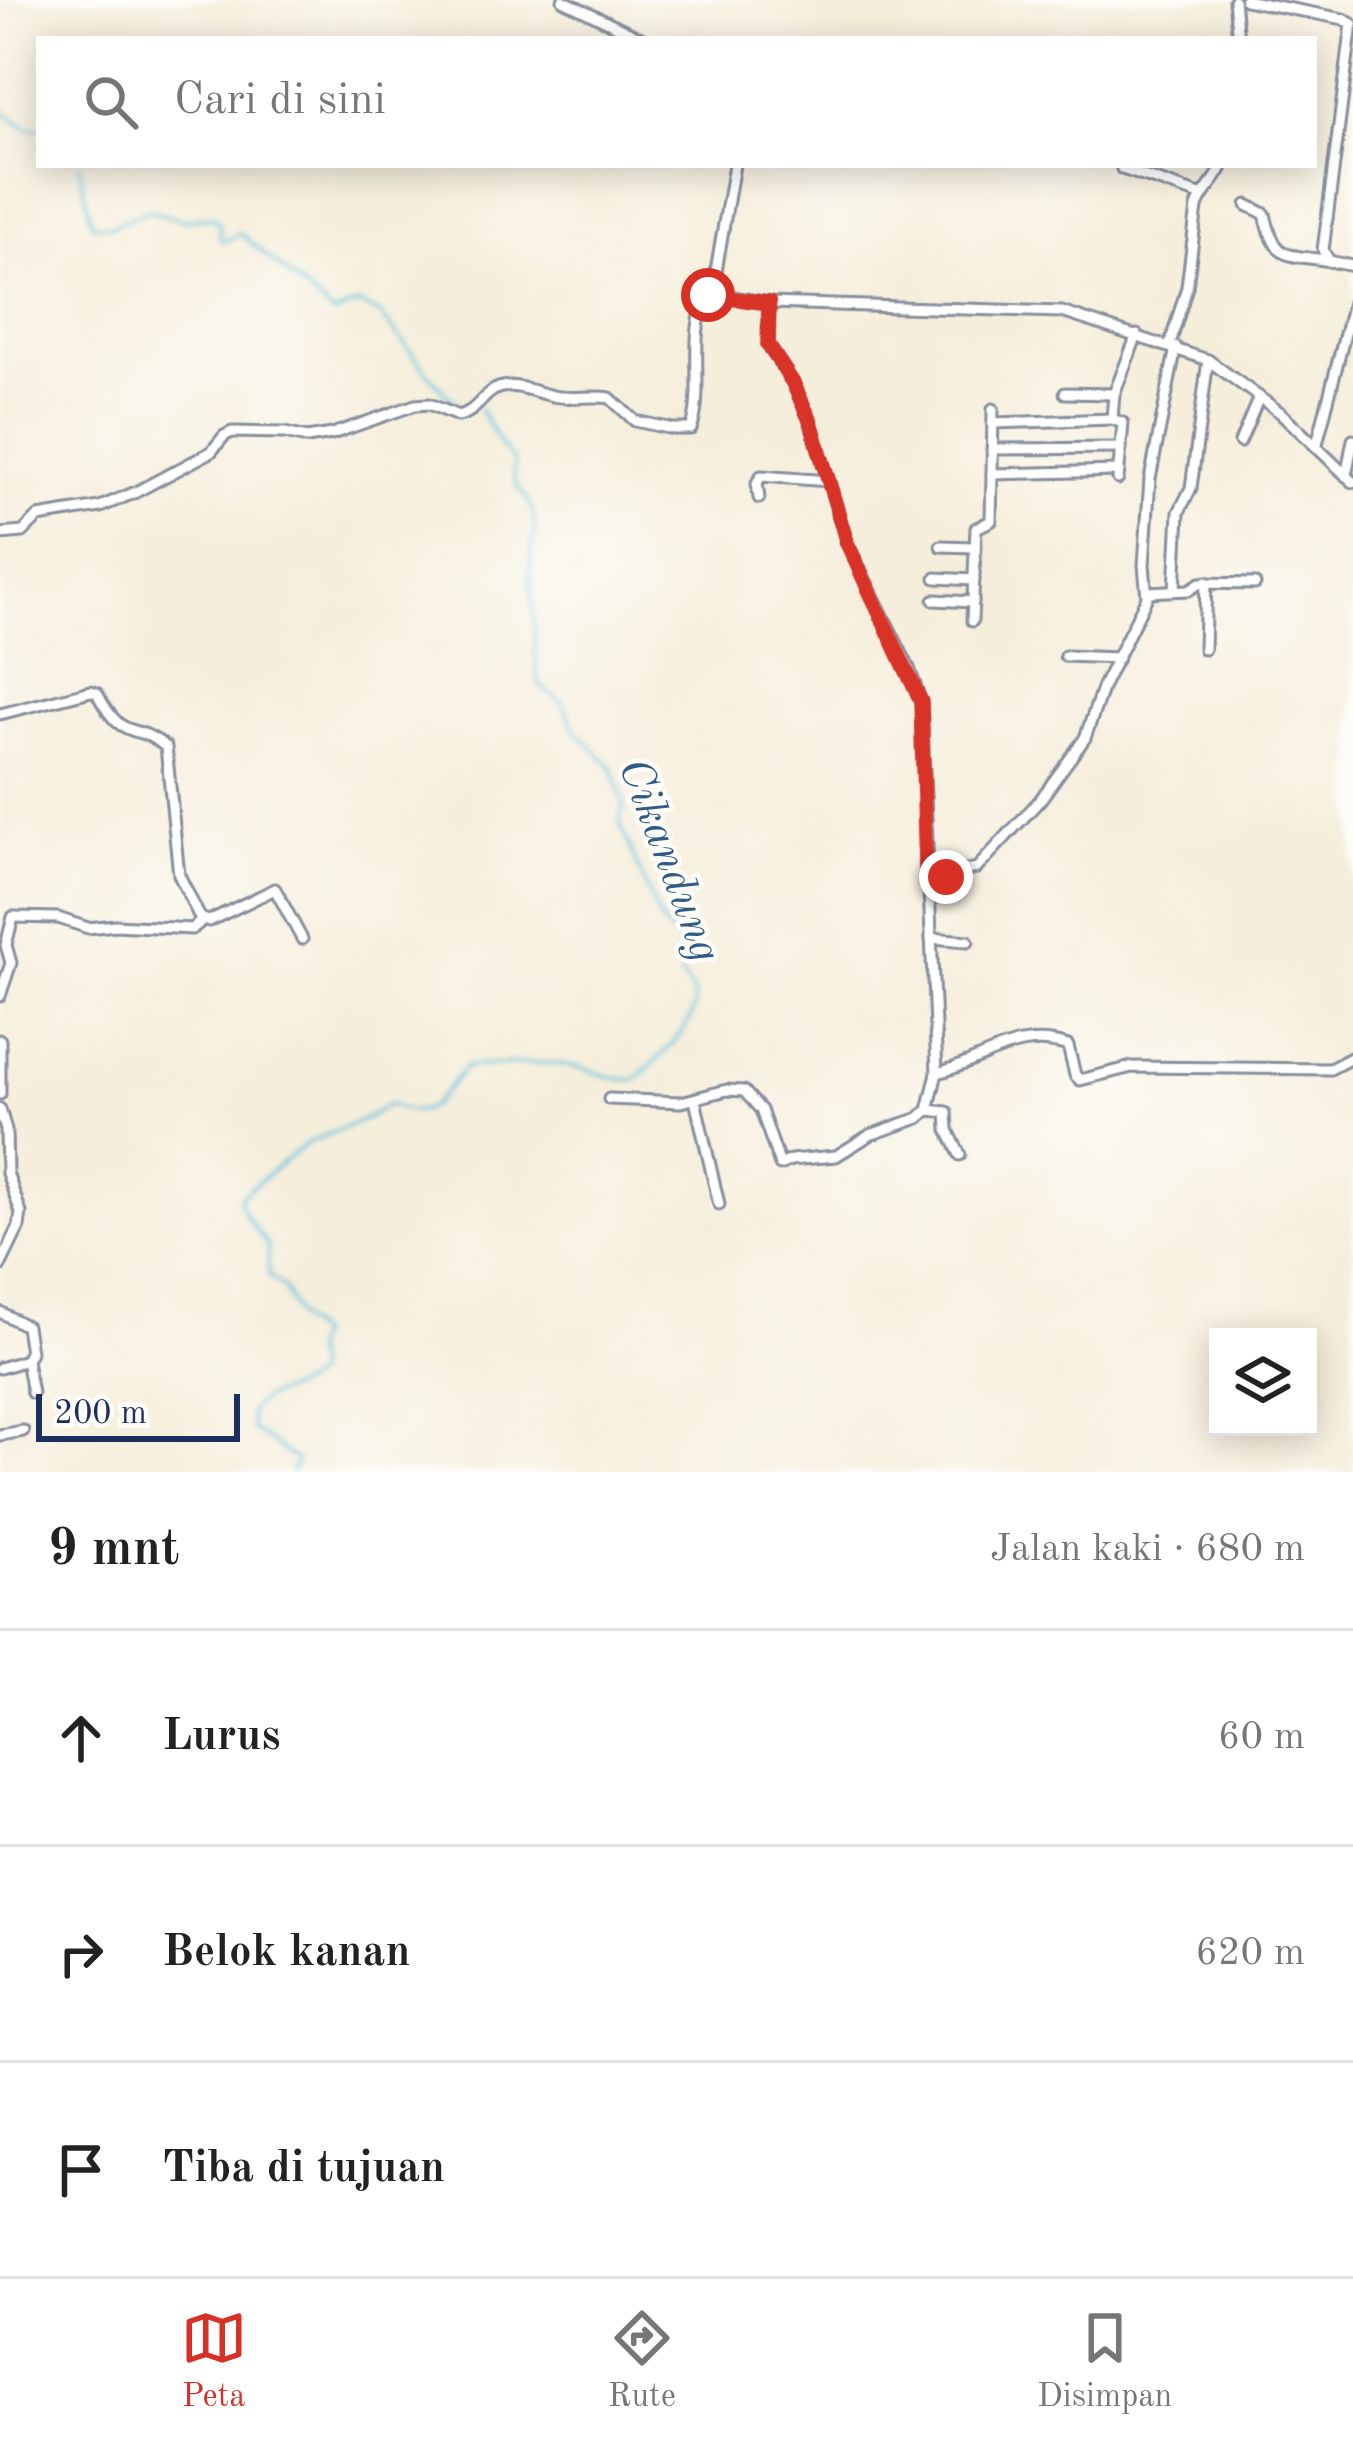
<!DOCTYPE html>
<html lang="id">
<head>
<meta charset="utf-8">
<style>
  :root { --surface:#fff; --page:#f2f2f2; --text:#222; --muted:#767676; --line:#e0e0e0; --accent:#d93025 }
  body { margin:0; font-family:"Old Standard TT",serif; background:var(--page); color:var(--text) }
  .controls { position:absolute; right:36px; bottom:36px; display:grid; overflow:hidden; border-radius:0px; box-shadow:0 6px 30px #0003 }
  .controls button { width:108px; height:108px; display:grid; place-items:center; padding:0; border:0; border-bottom:3px solid var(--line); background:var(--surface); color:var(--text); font:60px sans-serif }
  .scale { position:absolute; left:36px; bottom:30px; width:204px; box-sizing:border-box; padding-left:12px; border:6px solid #1b2f5e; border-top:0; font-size:33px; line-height:42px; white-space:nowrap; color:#1b2f5e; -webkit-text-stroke:9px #fdfcf7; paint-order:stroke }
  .stop { position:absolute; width:36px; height:36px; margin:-27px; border:9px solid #d93025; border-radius:50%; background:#fff }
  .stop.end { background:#d93025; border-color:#fff; box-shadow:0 3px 12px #0008 }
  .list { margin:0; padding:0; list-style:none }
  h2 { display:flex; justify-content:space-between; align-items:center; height:156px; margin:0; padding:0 48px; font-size:51px }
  h2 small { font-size:39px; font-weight:400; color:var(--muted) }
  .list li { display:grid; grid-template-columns:78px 1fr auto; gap:36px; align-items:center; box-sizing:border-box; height:216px; padding:0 48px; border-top:3px solid var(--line) }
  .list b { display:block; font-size:45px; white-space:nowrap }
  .list em { font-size:39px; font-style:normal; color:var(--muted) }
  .icon { flex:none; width:66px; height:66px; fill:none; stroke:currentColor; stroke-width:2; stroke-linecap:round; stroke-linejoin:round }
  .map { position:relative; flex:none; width:1353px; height:1472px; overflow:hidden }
  .search { position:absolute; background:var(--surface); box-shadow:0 6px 30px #0003; left:36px; right:36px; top:36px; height:132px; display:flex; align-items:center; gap:30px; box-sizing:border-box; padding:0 42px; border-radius:0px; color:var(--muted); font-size:45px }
  .sheet { height:804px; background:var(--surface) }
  nav { display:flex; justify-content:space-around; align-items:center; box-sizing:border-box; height:168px; border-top:3px solid var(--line); background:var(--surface); font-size:33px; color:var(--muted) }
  nav a { display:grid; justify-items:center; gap:6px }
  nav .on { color:var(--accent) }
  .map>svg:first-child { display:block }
</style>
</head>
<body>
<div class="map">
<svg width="1353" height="1472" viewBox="0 0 1353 1472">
  <rect width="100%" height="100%" fill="#fdfcf7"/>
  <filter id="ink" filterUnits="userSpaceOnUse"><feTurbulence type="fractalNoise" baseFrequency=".00833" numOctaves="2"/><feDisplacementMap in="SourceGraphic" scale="24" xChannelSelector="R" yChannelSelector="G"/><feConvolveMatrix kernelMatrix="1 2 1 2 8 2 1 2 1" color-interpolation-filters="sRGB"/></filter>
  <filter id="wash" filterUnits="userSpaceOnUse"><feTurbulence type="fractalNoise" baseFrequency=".004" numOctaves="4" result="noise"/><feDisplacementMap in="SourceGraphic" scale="48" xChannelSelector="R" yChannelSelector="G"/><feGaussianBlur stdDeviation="2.7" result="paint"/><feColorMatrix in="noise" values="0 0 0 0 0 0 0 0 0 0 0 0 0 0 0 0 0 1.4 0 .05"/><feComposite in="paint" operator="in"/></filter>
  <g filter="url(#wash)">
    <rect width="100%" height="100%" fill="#f5eedb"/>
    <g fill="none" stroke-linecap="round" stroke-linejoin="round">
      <!-- stream -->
      <g stroke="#5fc1dd" stroke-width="3">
        <path d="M 0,109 L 27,128 L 39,129"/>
        <path d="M 79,165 L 92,224 L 112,226 L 148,210 L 183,220 L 213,217 L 220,226 L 220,239 L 225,241 L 240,233 L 333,314 L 358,304 L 379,313 L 444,392 L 462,408 L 470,408"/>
        <path d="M 292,1472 L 297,1461 L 252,1429 L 250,1412 C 266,1387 300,1395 315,1373 L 312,1348 L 317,1335 L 298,1319 L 284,1288 L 269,1276 L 268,1246 L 245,1215 L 239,1200 L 242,1195 L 307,1143 L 368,1118 L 388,1104 C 438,1126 435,1093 468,1066 C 502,1066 538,1060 572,1066 C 594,1070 613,1082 636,1079 C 655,1062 699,1024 694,997 C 692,987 683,982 681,972 C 679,963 681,952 681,943 L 660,921 L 620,823 L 624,803 L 612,767 L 576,731 L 562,701 L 541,687 L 537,677 C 534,642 533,606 530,571 C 529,553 538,530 533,513 C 526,487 511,496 514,461 C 497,446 492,427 479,409"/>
      </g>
    </g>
  </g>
  <g filter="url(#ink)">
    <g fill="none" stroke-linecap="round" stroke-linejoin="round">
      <defs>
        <g id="minor">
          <path d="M 563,0 L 643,39"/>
          <path d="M 1234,0 L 1238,39"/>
          <path d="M 1245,0 L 1344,19 L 1353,25"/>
          <path d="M 1352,24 L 1323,250 L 1329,261 L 1353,266"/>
          <path d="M 734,165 L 714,283 L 720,295 L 769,303 L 1062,312 L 1208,360 L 1281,413 L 1353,482"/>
          <path d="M 1122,169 L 1200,195"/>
          <path d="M 1247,205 L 1265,214 C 1276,264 1287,253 1329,261"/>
          <path d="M 1170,344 L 1187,287 L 1197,207 C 1202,191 1216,182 1223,165"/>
          <path d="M 1065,393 L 1114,394 L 1137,335"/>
          <path d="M 1114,394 L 1112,419 L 1123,423 L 1118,479"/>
          <path d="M 993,409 L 992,474 L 1119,471"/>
          <path d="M 993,423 L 1112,419"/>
          <path d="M 1240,442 L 1259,397"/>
          <path d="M 1317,444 L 1353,302"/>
          <path d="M 992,449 L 1121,448"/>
          <path d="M 1346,476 L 1353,440"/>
          <path d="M 759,498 L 757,483 L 761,476 L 829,481"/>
          <path d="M 0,534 L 23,532 L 38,517 L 100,507 L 136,492 L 211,452 L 224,436 L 232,432 L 285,433 L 307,438 L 332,434 L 415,405 L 429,404 L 458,416 C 477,412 481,396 496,389 C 514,381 536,393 553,396 C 572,400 591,395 610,398 L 635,421 L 673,429 L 691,429 C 707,390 682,318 715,290"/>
          <path d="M 941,546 L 975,547"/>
          <path d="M 936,578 L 974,580"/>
          <path d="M 1175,590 L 1179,512 L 1191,488 L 1208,360"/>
          <path d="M 1147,592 L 1189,590 L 1200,583 L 1255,584"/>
          <path d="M 934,600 L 973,602"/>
          <path d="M 972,621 L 976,528 L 991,521 L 992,474"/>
          <path d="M 1204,649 L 1206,582"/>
          <path d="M 1065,656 L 1118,658"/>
          <path d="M 0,714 L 91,691 L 97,693 C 124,745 133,720 166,747 L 179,875 L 200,918 L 209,921 L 275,889 L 302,939"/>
          <path d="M 927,878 L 977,868 L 1040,800 L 1085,738 L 1103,686 L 1147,597 L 1144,565 L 1150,479 L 1176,347"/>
          <path d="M 931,938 L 968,941"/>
          <path d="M 0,996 L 11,963 L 6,945 L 13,917 L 58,918 L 88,928 L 115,925 L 192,929 L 203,920"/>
          <path d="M 0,1040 L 0,1094"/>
          <path d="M 937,1073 C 985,1062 1015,1029 1068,1046 L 1075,1075 L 1080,1080 L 1132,1067 L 1330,1069 L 1353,1057"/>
          <path d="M 609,1099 L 681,1102 L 727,1090 L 744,1091 L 761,1110 L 780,1165 L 791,1160 L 836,1156 L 870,1135 L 919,1118 L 928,1110 L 937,1073 L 921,702 L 909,668 L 847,543 L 811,422 L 793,383 L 768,345 L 769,303"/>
          <path d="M 695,1100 L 719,1204"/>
          <path d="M 0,1109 L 6,1130 L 7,1173 L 21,1213 L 19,1227 L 0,1266"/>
          <path d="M 928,1110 L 947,1112 L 948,1130 L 960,1155"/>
          <path d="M 0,1312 L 26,1326 L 30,1352 L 26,1360 L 0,1368"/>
          <path d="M 26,1360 L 32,1393"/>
          <path d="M 0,1435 L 23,1431"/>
        </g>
      </defs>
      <!-- minor casing -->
      <use href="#minor" stroke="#888e9c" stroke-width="15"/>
      <!-- minor -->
      <use href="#minor" stroke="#fff" stroke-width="9"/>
    </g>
  </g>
  <g fill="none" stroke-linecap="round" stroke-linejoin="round" filter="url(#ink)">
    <!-- route -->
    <path stroke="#d93025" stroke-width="15" d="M 708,295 L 715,290 L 727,298 L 769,303 L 768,345 L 793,383 L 811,422 L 847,543 L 921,702 L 926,878 L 946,877"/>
  </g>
  <g text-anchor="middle" stroke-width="9" stroke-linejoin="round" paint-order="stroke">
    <!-- water labels -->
    <g font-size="45" font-style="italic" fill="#2f5b84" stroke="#fdfcf7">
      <text transform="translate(672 859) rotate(69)" y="16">Cikandung</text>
    </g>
  </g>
</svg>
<div class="controls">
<button><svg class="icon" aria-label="layers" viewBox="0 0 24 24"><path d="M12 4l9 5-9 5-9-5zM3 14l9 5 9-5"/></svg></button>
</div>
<div class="scale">200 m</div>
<div class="stop" style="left:708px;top:295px"></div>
<div class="stop end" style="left:946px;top:877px"></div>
<div class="search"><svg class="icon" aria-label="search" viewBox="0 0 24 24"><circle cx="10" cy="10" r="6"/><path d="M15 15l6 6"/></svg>Cari di sini</div>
</div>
<section class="sheet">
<h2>9 mnt<small>Jalan kaki · 680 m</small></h2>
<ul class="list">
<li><svg class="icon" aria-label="ahead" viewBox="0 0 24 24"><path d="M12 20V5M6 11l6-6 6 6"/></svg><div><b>Lurus</b></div><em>60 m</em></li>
<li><svg class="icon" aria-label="right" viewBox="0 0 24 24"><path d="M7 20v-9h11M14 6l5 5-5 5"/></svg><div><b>Belok kanan</b></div><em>620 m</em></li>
<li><svg class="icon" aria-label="arrive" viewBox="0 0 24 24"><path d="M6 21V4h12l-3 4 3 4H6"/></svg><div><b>Tiba di tujuan</b></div></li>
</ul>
</section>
<nav>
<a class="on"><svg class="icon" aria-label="map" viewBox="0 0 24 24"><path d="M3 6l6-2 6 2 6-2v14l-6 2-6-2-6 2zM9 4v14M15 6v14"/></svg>Peta</a>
<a><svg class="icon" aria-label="directions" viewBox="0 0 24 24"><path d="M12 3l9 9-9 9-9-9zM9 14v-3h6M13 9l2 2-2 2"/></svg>Rute</a>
<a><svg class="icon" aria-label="saved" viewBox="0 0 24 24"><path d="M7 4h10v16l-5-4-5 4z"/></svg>Disimpan</a>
</nav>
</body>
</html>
